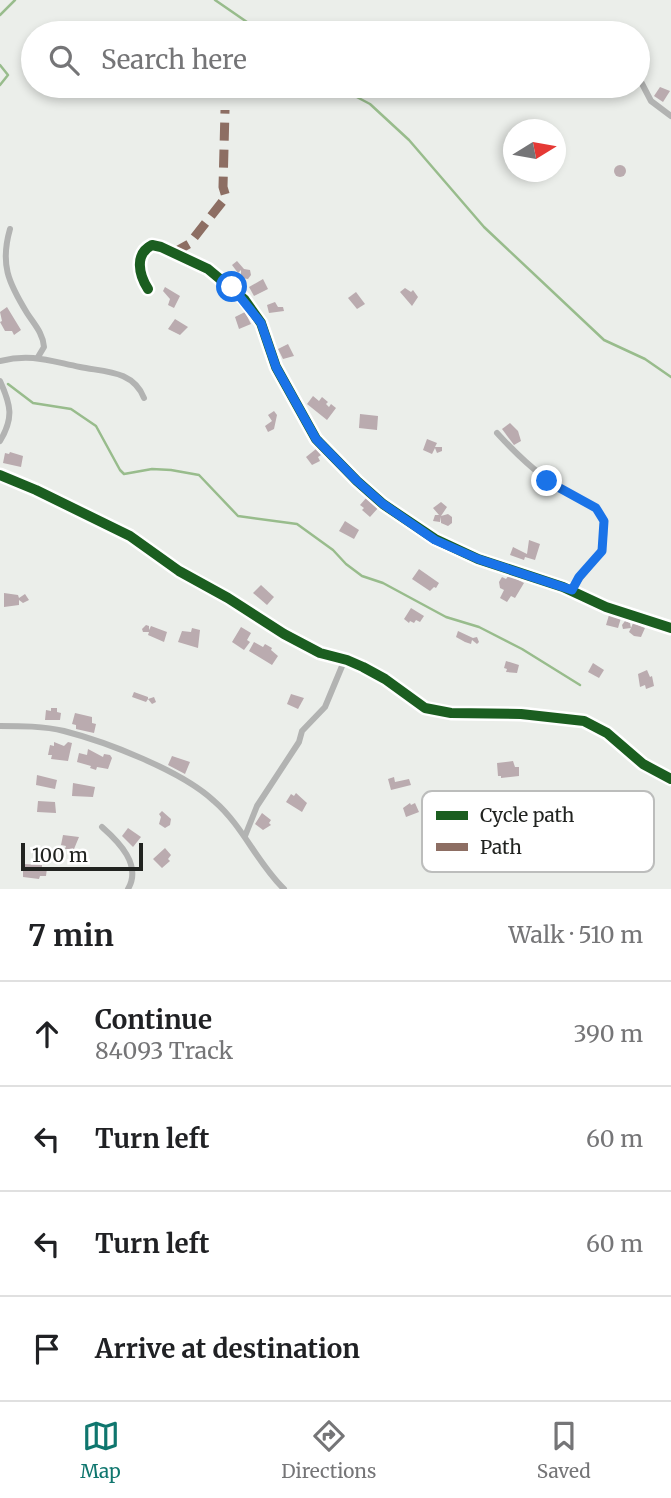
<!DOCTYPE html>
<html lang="en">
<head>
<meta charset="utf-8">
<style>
  :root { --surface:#fff; --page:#f2f2f2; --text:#202124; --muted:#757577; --line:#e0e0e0; --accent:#0f766e }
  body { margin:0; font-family:Merriweather,serif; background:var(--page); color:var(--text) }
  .compass { position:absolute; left:503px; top:119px; width:63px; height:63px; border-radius:50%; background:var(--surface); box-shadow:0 4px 10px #0003; rotate:79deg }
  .scale { position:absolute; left:21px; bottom:18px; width:122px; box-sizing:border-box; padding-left:7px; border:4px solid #212320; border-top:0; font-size:19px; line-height:24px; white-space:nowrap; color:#212320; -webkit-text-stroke:5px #fff; paint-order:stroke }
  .stop { position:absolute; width:21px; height:21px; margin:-16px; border:5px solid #1a73e8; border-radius:50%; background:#fff }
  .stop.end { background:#1a73e8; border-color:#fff; box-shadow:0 2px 7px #0008 }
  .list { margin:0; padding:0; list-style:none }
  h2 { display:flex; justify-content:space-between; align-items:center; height:91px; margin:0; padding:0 28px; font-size:30px }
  h2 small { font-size:23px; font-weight:400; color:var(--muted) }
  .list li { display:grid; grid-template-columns:46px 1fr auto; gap:21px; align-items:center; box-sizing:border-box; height:105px; padding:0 28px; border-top:2px solid var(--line) }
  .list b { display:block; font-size:26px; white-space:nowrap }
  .list p { margin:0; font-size:23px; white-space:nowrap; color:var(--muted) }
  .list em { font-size:23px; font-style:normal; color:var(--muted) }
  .icon { flex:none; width:38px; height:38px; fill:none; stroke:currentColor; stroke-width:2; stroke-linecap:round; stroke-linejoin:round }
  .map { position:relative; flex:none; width:671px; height:889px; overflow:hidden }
  .search { position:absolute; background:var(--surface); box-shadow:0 4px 10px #0003; left:21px; right:21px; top:21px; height:77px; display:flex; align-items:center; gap:18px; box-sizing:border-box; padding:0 24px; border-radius:38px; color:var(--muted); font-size:26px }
  .sheet { height:511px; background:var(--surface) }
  nav { display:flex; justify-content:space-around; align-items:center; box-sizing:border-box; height:98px; border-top:2px solid var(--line); background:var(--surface); font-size:19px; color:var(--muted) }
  nav a { display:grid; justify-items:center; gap:4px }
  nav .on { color:var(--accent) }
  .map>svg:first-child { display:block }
</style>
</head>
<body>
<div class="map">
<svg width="671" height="889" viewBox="0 0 671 889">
  <rect width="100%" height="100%" fill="#ebeeea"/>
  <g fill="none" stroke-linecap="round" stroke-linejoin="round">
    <!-- stream -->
    <g stroke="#98bc8c" stroke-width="2.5">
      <path d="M 215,0 L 263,33"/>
      <path d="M 0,15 L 15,0"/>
      <path d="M 0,65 L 8,75 L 0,85"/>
      <path d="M 336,86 L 370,104 L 409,140 L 484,227 L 604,340 L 645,359 L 671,377"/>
      <path d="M 8,384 L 33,403 L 71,409 L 96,426 L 120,470 L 124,474 L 152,469 L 171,470 L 199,475 L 238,516 L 297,524 L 333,550 L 346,564 L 362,576 L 383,583 L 446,617 L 479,627 L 522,649 L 580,685"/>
    </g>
  </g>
  <!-- building -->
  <g fill="#baabaf">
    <path d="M 660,87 L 670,91 L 663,102 L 654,96 Z"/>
    <circle cx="620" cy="171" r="6"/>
    <path d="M 237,261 L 244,269 L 250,270 L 251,275 L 248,279 L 241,278 L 241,270 L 238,273 L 232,265 Z"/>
    <path d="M 263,279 L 268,289 L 254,296 L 249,287 Z"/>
    <path d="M 165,287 L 180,296 L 174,308 L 168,305 L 170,299 L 163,291 Z"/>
    <path d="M 405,288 L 411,292 L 413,290 L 418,297 L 412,306 L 400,292 Z"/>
    <path d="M 356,292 L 365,304 L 357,309 L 348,298 Z"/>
    <path d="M 275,302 L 278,307 L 283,307 L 284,311 L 269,313 L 267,305 Z"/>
    <path d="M 7,307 L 21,330 L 14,335 L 12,331 L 5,331 L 0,322 L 2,321 L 0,312 Z"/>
    <path d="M 245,312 L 251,324 L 239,329 L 235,317 Z"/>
    <path d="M 175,319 L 188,327 L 180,335 L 168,329 Z"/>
    <path d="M 288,344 L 294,356 L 283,359 L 278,349 Z"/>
    <path d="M 313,396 L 319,401 L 322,397 L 328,402 L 326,404 L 329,407 L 331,404 L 336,408 L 327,420 L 307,404 Z"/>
    <path d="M 274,411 L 277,415 L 274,429 L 268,432 L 265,426 L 272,421 L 268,415 Z"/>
    <path d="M 360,414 L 378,416 L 377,430 L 359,428 Z"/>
    <path d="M 510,423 L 518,431 L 521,441 L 514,445 L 502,429 Z"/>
    <path d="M 427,439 L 437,443 L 435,447 L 442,447 L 442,451 L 437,453 L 435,448 L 432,454 L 423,450 Z"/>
    <path d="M 316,449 L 321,455 L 318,457 L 320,461 L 312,465 L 306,457 Z"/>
    <path d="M 10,452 L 23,456 L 21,467 L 3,463 L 5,453 L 9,454 Z"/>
    <path d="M 367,497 L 379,507 L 370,517 L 362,510 L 364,508 L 360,505 Z"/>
    <path d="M 441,502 L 447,507 L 441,516 L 448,514 L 452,517 L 452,523 L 448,526 L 441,523 L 441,517 L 440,522 L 433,521 L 435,515 L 439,515 L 433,508 Z"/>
    <path d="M 345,521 L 359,530 L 354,539 L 339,531 Z"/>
    <path d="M 529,540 L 540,544 L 535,560 L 525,557 L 524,560 L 510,555 L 513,547 L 527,554 Z"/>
    <path d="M 419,569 L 439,583 L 436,588 L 434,587 L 430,591 L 412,579 Z"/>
    <path d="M 509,575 L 524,583 L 515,598 L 511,596 L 507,602 L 500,598 L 504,590 L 500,588 L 499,582 L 502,577 L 506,579 Z"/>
    <path d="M 261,585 L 274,597 L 267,605 L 253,593 Z"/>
    <path d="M 4,593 L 18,595 L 19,598 L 25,594 L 29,600 L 23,603 L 19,600 L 19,605 L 4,607 Z"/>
    <path d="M 411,608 L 424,616 L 420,622 L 416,620 L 414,623 L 410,621 L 409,623 L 404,619 Z"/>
    <path d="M 609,615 L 621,618 L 618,628 L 606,625 Z"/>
    <path d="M 625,621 L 630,623 L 631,628 L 633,623 L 645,628 L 641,637 L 634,636 L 629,632 L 631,628 L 623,629 L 622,625 Z"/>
    <path d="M 146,625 L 149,626 L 149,630 L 151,626 L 167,632 L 164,642 L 148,635 L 149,632 L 143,632 L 142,629 Z"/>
    <path d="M 241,627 L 251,633 L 247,640 L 250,642 L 244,650 L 232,642 Z"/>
    <path d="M 192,628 L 200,630 L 198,648 L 178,642 L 182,631 L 191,632 Z"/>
    <path d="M 458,631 L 473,638 L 477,637 L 479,642 L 477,644 L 472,640 L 471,644 L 465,642 L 456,637 Z"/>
    <path d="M 254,642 L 263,647 L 265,644 L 272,648 L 271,650 L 278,656 L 272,665 L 249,651 Z"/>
    <path d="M 506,661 L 519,665 L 517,673 L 506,672 L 507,669 L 504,668 Z"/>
    <path d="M 593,663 L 604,670 L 599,678 L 588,672 Z"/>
    <path d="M 647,670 L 650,677 L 652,676 L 654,686 L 646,689 L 645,685 L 640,687 L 638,674 Z"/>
    <path d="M 134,692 L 148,697 L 148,699 L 154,697 L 156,702 L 152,704 L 148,699 L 146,702 L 132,697 Z"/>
    <path d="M 291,694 L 304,698 L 298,709 L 287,704 Z"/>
    <path d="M 51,708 L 57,708 L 57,712 L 61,713 L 60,720 L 45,720 L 46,710 L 51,711 Z"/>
    <path d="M 75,713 L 92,717 L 92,723 L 96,724 L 94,733 L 76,729 L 76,725 L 72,724 Z"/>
    <path d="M 54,742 L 64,746 L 68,742 L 72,743 L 68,761 L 51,759 L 52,755 L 48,755 L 50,745 L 54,746 Z"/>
    <path d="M 88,749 L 103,757 L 104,754 L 110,755 L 112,758 L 108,769 L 97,767 L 96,770 L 90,768 L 91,766 L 77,762 L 79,753 L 87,755 Z"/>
    <path d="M 172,756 L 190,762 L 185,774 L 168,765 Z"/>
    <path d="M 513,761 L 515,767 L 519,767 L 519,776 L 501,778 L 501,776 L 498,776 L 497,763 Z"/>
    <path d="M 37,775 L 57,780 L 55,789 L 36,785 Z"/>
    <path d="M 394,777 L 395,782 L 409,779 L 411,785 L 391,790 L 388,779 Z"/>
    <path d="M 73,783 L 95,787 L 93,797 L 72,796 Z"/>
    <path d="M 296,793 L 307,803 L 302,812 L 286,802 L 291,794 L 294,796 Z"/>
    <path d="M 38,801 L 55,802 L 56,813 L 37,812 Z"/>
    <path d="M 410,803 L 411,805 L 415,803 L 419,812 L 406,817 L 403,808 Z"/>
    <path d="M 162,811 L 171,819 L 170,825 L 165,828 L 159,824 L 161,817 L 159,814 Z"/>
    <path d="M 262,813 L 271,820 L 269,823 L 271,825 L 263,830 L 255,824 Z"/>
    <path d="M 128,828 L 141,837 L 133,847 L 122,836 Z"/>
    <path d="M 63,835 L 79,837 L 74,849 L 65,849 L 66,846 L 61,845 Z"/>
    <path d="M 165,848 L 171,855 L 168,859 L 170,861 L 162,868 L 153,859 Z"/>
    <path d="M 602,859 L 619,860 L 617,872 L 600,868 Z"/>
    <path d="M 23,864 L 42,865 L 42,868 L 47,868 L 46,876 L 40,876 L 39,879 L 23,877 Z"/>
  </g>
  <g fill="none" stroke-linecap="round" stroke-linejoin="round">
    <!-- street -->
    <g stroke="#b2b3b2" stroke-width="6">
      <path d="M 638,76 L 651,101 L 671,116"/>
      <path d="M 10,229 C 0,264 8,282 27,313 C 34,324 43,333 44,347 L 38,357"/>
      <path d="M 148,289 C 139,275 134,254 152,245 L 161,247 L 208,269 L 244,299 L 261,323 L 276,367 L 316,439 L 357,481 L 383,504 L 435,539 L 478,559 L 563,587 L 606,607 L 671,628"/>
      <path d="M 0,361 C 31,353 50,361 80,367 C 104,372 133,370 144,398"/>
      <path d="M 0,381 C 11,405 14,418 0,441"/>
      <path d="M 497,433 C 530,469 552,486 596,508 C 602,514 604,520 604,528 C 607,556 585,568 572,590"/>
      <path d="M 0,475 L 36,490 L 130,536 L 179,571 L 228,598 L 284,634 L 320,653 L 347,660 L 363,667 L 385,679 L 425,708 L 451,713 L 521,714 L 584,721 L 607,733 L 643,764 L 671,779"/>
      <path d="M 0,726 C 20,726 44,726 64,731 C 107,742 182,771 214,801 C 243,826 257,863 284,889"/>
      <path d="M 102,827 C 119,842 142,865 128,889"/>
      <path d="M 245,836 L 257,806 L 299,742 L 302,731 L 325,707 L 345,659"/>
    </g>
    <!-- quiet -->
    <path stroke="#8d6e63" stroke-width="9" stroke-dasharray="18 9" stroke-linecap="butt" d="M 173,253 L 189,244 L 226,197 L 223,187 L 225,110"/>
    <defs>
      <g id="cycleway">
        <path d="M 148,289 C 139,275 134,254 152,245 L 161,247 L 208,269 L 244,299 L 261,323 L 276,367 L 316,439 L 357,481 L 383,504 L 435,539 L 478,559 L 563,587 L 606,607 L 671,628"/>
        <path d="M 0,475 L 36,490 L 130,536 L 179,571 L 228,598 L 284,634 L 320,653 L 347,660 L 363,667 L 385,679 L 425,708 L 451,713 L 521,714 L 584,721 L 607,733 L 643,764 L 671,779"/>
      </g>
    </defs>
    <!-- cycleway casing -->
    <use href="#cycleway" stroke="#fff" stroke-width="15"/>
    <!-- cycleway -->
    <use href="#cycleway" stroke="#1b5e20" stroke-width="10"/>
  </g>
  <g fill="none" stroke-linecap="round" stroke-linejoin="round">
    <!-- route -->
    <path stroke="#1a73e8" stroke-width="9" d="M 232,287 L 261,323 L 276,367 L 316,439 L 357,481 L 383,504 L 435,540 L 478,559 L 572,590 L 579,577 L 602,551 L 604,521 L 596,508 L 547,481"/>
  </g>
  <!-- legend -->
  <rect x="422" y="791" width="232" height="81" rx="10" fill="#fff" stroke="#bcbdbc" stroke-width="2"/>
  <rect x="436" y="811" width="32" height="9" fill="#1b5e20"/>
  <rect x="436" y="843" width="32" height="8" fill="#8d6e63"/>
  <g font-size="19" fill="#212320">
    <text x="480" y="822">Cycle path</text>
    <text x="480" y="854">Path</text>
  </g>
</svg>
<svg class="compass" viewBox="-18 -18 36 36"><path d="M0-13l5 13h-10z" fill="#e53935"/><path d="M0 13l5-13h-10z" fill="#757577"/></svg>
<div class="scale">100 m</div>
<div class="stop" style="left:232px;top:287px"></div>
<div class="stop end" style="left:547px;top:481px"></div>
<div class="search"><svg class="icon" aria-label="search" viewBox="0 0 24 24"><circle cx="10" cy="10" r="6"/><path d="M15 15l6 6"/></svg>Search here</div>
</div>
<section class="sheet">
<h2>7 min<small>Walk · 510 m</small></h2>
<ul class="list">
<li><svg class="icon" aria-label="ahead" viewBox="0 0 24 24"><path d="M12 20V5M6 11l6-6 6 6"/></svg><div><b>Continue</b><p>84093 Track</p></div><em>390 m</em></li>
<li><svg class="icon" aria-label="left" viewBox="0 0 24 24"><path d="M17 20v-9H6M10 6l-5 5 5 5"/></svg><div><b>Turn left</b></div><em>60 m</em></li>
<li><svg class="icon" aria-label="left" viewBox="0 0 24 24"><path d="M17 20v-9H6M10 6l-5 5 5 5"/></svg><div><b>Turn left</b></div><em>60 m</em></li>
<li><svg class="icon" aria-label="arrive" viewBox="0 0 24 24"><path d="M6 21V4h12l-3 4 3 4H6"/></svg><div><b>Arrive at destination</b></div></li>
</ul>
</section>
<nav>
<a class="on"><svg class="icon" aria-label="map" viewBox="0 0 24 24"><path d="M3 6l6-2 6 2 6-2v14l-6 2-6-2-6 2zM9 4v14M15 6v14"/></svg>Map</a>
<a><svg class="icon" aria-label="directions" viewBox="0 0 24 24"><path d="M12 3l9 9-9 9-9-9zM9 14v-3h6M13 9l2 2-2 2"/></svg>Directions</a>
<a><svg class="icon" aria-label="saved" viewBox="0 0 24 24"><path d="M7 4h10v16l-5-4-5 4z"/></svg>Saved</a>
</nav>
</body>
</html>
